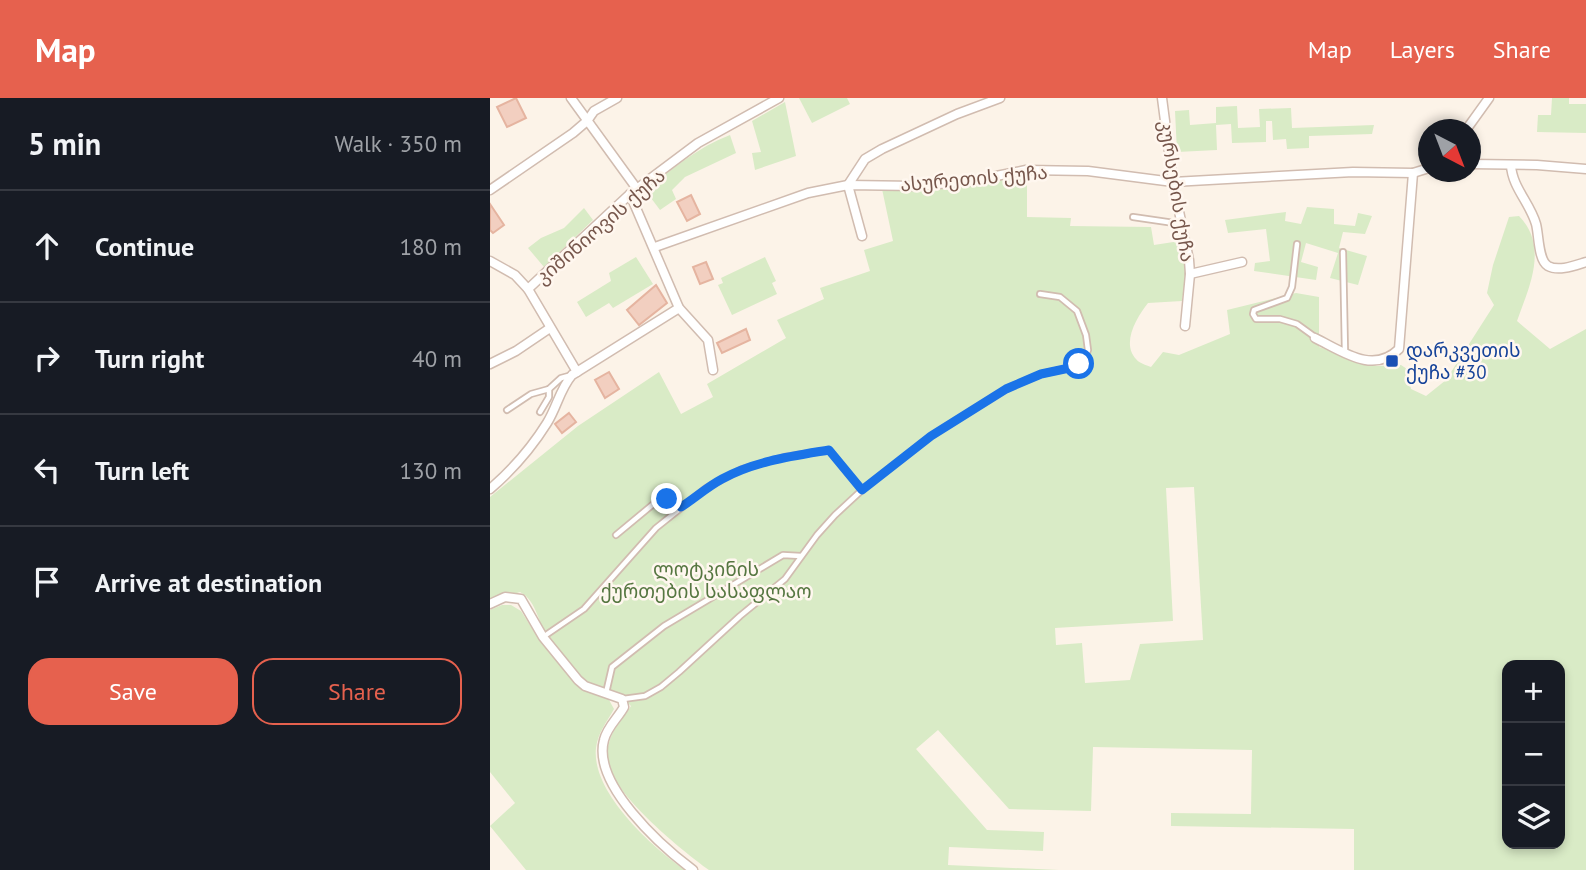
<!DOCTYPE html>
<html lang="en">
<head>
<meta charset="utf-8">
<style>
  :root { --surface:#171b24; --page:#242831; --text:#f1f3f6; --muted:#9ea1a6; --line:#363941; --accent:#e6614e }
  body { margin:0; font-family:"PT Sans","Noto Sans Georgian",sans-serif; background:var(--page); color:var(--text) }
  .controls { position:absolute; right:21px; bottom:21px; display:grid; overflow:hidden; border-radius:14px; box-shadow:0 4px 10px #0003 }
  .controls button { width:63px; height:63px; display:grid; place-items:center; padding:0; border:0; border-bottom:2px solid var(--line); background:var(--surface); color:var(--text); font:35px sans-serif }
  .compass { position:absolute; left:928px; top:21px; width:63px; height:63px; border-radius:50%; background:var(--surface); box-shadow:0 4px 10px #0003; rotate:138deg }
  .stop { position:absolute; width:21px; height:21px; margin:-16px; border:5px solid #1a73e8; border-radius:50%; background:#fff }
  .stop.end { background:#1a73e8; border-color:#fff; box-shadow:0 2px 7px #0008 }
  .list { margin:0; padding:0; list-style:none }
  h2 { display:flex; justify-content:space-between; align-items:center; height:91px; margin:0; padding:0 28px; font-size:30px }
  h2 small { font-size:23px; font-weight:400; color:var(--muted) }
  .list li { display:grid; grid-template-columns:46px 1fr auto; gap:21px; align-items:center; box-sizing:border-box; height:112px; padding:0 28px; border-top:2px solid var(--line) }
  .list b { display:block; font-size:26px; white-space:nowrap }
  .list em { font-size:23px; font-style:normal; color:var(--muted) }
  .actions { display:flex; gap:14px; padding:21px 28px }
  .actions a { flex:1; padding:16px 0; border:2px solid var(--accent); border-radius:21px; text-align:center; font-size:24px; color:var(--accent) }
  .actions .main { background:var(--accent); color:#fff }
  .icon { flex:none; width:38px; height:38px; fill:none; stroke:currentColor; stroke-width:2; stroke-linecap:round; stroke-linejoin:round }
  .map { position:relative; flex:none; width:1096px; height:772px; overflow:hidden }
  header { display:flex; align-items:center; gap:42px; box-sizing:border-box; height:98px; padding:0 35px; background:var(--accent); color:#fff }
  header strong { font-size:33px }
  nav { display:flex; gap:38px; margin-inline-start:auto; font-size:24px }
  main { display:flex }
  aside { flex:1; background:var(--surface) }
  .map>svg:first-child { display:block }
</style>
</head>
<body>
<header>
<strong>Map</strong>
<nav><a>Map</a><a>Layers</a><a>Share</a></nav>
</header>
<main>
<aside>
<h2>5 min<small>Walk · 350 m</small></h2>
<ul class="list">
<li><svg class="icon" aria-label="ahead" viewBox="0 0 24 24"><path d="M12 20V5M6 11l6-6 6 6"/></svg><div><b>Continue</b></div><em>180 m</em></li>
<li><svg class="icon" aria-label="right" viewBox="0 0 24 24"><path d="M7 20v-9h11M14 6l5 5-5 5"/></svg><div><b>Turn right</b></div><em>40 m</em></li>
<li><svg class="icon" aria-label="left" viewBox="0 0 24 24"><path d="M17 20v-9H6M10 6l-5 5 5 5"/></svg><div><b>Turn left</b></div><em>130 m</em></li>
<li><svg class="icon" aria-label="arrive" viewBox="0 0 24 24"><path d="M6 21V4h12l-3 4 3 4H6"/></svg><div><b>Arrive at destination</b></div></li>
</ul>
<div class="actions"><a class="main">Save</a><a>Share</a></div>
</aside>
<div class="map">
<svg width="1096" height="772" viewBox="0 0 1096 772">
  <rect width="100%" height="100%" fill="#fcf3e8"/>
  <!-- green -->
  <g fill="#d9ebc6" fill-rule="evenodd">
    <path d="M 309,0 L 357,0 L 360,6 L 322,25 Z"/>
    <path d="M 1062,0 L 1079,0 L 1079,6 L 1096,6 L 1096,35 L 1047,34 L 1048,17 L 1061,17 Z"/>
    <path d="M 295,4 L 306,58 L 265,72 L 262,55 L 271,54 L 262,23 Z"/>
    <path d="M 747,8 L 748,30 L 770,29 L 769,11 L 801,10 L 802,30 L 884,27 L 882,36 L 819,38 L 819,50 L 797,51 L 796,41 L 783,42 L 782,23 L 776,23 L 776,44 L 742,45 L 741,26 L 726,27 L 727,52 L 687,54 L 685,13 L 699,12 L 700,27 L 726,25 L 726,9 Z"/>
    <path d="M 240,37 L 246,55 L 195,79 L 182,92 L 186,101 L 170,112 L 155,92 C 181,72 208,49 240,37 Z"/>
    <path d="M 537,75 L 537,119 L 581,120 L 580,128 L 661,129 L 664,147 L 690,143 L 697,168 L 692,203 L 658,205 C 647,219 631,245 646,261 C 649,265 656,267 661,269 L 673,254 L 689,257 L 740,236 L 737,212 L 806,195 L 829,199 L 829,249 L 887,268 L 911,267 L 917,271 L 921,291 L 936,298 L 956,282 L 1004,207 L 997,195 L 1003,167 L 1019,119 L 1029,118 C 1059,149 1039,189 1027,223 L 1060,251 L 1096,231 L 1096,772 L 864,772 L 864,731 L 681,728 L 681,715 L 761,716 L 762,652 L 603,649 L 601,713 L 519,711 L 448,632 L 426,651 L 497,732 L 554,734 L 553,753 L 459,749 L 458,767 L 569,772 L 219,772 C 191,752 128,700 118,667 C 117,662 117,650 119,645 C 122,631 134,620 141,608 C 124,590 118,595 99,585 C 84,576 72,557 61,544 C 48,529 48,503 30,494 L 0,504 L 0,399 L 88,328 L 169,274 L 191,316 L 223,299 L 217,286 L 296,240 L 287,222 L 334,201 L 330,190 L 380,173 L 374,152 L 403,143 L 392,91 L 439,91 ZM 704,389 L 713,542 L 650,546 L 640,582 L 595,585 L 592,545 L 566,547 L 565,530 L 683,523 L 676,390 ZM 1017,567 L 1070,567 L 1070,746 L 1017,746 Z"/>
    <path d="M 817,109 L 844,111 L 844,126 L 865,128 L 868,115 L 882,118 L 875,136 L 853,134 L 849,150 L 877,158 L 868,187 L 840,180 L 848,155 L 816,145 L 811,164 L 828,169 L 826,182 L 764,173 L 765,165 L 780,163 L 776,131 L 738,135 L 735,122 L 796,114 L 795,123 L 811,126 Z"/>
    <path d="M 94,110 L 103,122 L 54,169 L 38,150 L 51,140 L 74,130 Z"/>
    <path d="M 146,159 L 163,186 L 123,210 L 119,205 L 96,219 L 87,204 L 121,183 L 119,175 Z"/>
    <path d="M 275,159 L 286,183 L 282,185 L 287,196 L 242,217 L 228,187 L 233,185 L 231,180 Z"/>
    <path d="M 12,507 L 21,507 L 31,513 L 47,538 L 93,591 L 118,600 L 124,611 C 117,624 108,634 106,650 C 101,694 162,749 195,772 L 36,772 L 0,728 L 25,705 L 0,674 L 0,512 Z"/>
  </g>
  <!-- building -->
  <g fill="#f2cfc0" stroke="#e5b4a0" stroke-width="2">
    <path d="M 26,0 L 36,20 L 17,29 L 7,9 Z"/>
    <path d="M 201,97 L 210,116 L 197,123 L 187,104 Z"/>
    <path d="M 0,106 L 14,127 L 3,135 L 0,132 Z"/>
    <path d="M 216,164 L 223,181 L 210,186 L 203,169 Z"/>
    <path d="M 166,187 L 177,205 L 149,227 L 137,212 Z"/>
    <path d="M 256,231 L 260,242 L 232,255 L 227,245 Z"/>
    <path d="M 119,274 L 129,291 L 115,300 L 105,282 Z"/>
    <path d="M 79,315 L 86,324 L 72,335 L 65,326 Z"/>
  </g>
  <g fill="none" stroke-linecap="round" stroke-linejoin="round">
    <defs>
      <g id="lane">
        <path d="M 643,119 L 691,126"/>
        <path d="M 807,146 L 802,189 L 797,200 L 764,212 L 763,216 L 766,221 L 790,221 L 807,226 L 825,239"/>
        <path d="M 853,154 L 855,254"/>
        <path d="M 17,312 L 41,296 L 59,291 L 71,280 L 82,277"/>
        <path d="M 50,314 L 59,299 L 59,291"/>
        <path d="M 126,437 L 167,403 L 184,403 L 191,409"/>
        <path d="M 53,539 L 94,511 L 166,430 L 216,390 L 252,371 L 294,359 L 339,352 L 372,392"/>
        <path d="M 116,595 L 122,569 L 174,528 L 293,457 L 311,458"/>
        <path d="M 133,601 L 155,598 L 171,589 L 189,574 L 250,518 L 295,481 L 327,437 L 345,417 L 372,392 L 441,338 L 516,291 L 551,276 L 584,269 L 594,263 L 598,252 L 596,237 L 587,213 L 570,199 L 550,196"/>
      </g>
      <g id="street">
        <path d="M 81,0 L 147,91"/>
        <path d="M 672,0 L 683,84 L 699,162 L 700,176 L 695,228"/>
        <path d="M 976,32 L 999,0"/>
        <path d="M 981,66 L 1047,67 L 1096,71"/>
        <path d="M 1021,67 C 1022,89 1040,105 1046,126 C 1049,137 1048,162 1058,168 C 1069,174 1086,167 1096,164"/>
        <path d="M 0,92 L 83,35 L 97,23 L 104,13 L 127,0"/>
        <path d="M 140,96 L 189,210 L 218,242 L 223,272"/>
        <path d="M 372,138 L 358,87 L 375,61 L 392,51 L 467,16 L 510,0"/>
        <path d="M 165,149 L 318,95 L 358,87 L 426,88 L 481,83 L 536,72 L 598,73 L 683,84 L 863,74 L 923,75 L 939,70"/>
        <path d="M 0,163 L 25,177 L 38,191 L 87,274"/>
        <path d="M 700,176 L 752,164"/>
        <path d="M 38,191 L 140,96 L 208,45 L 289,0"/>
        <path d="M 825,240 C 852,253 883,277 909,251 L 923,75"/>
        <path d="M 0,266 L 26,253 L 60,230"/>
        <path d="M 0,391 C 21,373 42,349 57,325 C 67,309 70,291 82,277 L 189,210"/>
        <path d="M 0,506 L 15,499 L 31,501 L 53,539 L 88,582 L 95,588 L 132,601 L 134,609 C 128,620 117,629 114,642 C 102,686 171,748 203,772"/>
      </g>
    </defs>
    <!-- lane casing -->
    <use href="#lane" stroke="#d1bcb0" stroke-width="8"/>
    <!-- street casing -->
    <use href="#street" stroke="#d1bcb0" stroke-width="11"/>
    <!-- lane -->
    <use href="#lane" stroke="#fff" stroke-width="4.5"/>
    <!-- street -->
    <use href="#street" stroke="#fff" stroke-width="8"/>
  </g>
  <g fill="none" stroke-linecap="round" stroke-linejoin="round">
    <!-- route -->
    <path stroke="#1a73e8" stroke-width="9" d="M 177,401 L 184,403 L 191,409 C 205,400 217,389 232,381 C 265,363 303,358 339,352 L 372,392 L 441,338 L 516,291 L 551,276 L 584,269 L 589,266"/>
  </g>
  <!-- markers -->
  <rect fill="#1a4fb4" stroke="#fff7ef" stroke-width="2.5" x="895" y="256" width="14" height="14" rx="3.5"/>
  <g text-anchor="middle" stroke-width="5" stroke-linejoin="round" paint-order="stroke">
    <!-- street labels -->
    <g font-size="19" fill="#77574c" stroke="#fff7ef">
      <text transform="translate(484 80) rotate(-5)" y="7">ასურეთის ქუჩა</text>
      <text transform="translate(687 93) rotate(81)" y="7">კურსების ქუჩა</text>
      <text transform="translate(110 128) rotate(-41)" y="7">კიშინიოვის ქუჩა</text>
    </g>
    <!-- transit labels -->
    <g font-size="19" fill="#164399" stroke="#fff7ef" text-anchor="start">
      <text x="916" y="259">დარკვეთის<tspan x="916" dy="22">ქუჩა #30</tspan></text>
    </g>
    <!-- park labels -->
    <g font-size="19" fill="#567741" stroke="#fff7ef">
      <text x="216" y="478">ლოტკინის<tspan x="216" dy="22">ქურთების სასაფლაო</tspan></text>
    </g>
  </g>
</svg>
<div class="controls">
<button>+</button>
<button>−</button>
<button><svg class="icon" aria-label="layers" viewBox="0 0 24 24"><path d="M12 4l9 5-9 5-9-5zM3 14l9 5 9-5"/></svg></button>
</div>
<svg class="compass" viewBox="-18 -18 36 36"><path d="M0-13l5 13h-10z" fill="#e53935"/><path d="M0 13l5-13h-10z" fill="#9ea1a6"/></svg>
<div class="stop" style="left:589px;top:266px"></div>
<div class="stop end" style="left:177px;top:401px"></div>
</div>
</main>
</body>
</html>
